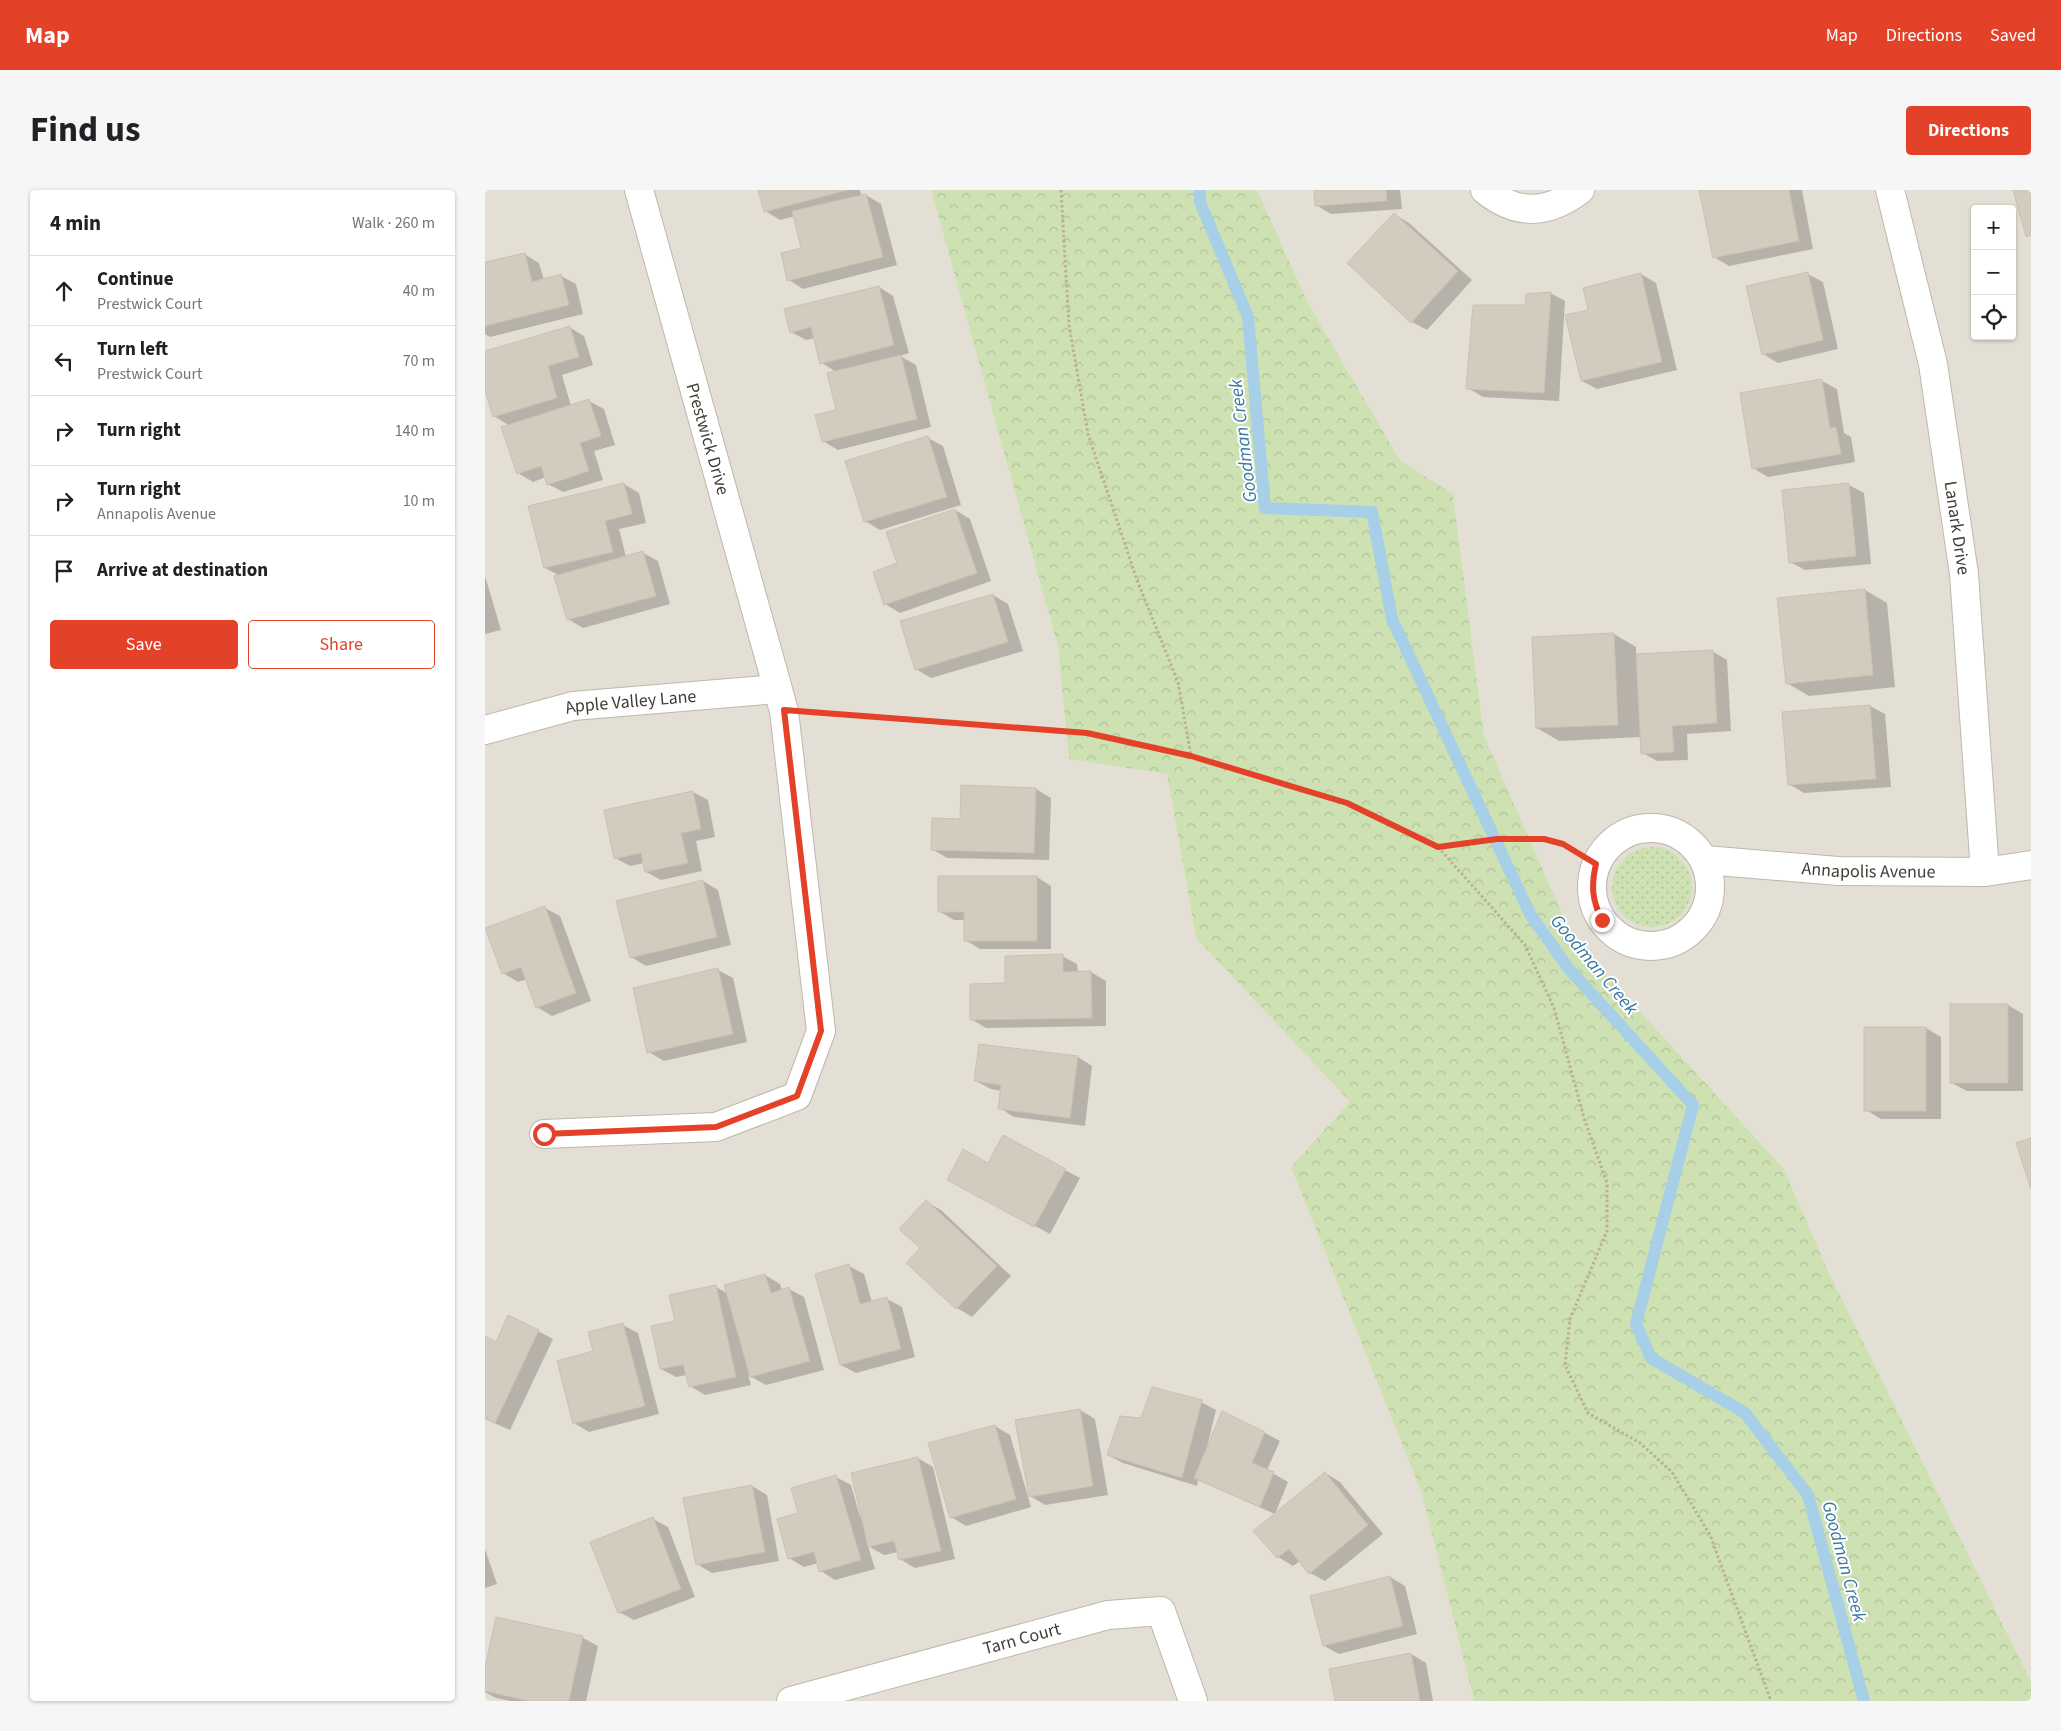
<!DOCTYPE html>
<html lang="en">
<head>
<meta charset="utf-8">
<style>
  :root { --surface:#fff; --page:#f6f6f6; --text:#202124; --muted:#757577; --line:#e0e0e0; --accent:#e44129 }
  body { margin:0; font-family:"Source Sans 3",sans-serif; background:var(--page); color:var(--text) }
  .controls { position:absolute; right:15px; top:15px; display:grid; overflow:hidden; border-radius:5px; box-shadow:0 1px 4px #0004 }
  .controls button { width:45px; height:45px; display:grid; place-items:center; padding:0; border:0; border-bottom:1px solid var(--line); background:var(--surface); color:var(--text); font:25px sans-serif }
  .stop { position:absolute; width:15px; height:15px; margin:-11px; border:4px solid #e44129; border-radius:50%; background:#fff }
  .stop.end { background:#e44129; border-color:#fff; box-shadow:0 1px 5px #0008 }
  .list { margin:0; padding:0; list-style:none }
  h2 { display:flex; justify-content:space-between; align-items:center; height:65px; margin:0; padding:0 20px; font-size:21px }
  h2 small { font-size:16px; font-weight:400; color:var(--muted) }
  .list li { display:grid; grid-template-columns:32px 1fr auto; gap:15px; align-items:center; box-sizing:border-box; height:70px; padding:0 20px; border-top:1px solid var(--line) }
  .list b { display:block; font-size:19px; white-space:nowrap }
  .list p { margin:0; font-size:16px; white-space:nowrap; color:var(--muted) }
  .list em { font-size:16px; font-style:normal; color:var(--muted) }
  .actions { display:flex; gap:10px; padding:15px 20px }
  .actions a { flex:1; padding:11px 0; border:1px solid var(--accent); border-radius:5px; text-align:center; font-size:18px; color:var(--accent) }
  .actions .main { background:var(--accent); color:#fff }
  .icon { flex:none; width:28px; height:28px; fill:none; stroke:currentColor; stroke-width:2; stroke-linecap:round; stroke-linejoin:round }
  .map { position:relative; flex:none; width:1546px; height:1511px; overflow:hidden; border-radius:5px }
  header { display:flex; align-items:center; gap:30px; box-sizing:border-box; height:70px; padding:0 25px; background:var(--accent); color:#fff }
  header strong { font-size:24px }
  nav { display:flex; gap:28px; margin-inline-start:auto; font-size:18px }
  .intro { display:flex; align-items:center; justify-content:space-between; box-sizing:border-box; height:120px; padding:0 30px }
  h1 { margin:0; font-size:35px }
  .button { padding:12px 22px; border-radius:5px; background:var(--accent); color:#fff; font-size:18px; font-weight:700 }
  main { display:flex; gap:30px; padding:0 30px }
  aside { flex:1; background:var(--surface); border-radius:5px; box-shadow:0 1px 4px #0004 }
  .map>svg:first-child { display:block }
</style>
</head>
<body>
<header>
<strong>Map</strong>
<nav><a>Map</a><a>Directions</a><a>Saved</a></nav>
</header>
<div class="intro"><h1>Find us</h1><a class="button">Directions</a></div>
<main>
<aside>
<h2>4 min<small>Walk · 260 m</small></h2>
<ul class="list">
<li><svg class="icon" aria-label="ahead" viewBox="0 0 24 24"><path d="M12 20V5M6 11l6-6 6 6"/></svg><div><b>Continue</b><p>Prestwick Court</p></div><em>40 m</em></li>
<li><svg class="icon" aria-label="left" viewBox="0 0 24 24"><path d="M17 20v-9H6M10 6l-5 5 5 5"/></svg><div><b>Turn left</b><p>Prestwick Court</p></div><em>70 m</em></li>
<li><svg class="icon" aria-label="right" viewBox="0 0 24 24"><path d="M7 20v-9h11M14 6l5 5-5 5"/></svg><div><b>Turn right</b></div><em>140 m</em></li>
<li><svg class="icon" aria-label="right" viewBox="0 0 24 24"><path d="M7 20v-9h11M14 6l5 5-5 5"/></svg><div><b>Turn right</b><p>Annapolis Avenue</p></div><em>10 m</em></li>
<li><svg class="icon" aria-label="arrive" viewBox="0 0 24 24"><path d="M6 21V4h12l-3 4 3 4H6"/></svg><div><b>Arrive at destination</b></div></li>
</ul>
<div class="actions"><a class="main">Save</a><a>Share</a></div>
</aside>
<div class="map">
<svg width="1546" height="1511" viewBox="0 0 1546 1511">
  <defs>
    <pattern id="grass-dots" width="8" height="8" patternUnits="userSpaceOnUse" patternTransform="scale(1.25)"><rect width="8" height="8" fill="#cde1b2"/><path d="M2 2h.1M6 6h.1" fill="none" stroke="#b1c29a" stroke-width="1.8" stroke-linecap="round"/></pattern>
    <pattern id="forest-crowns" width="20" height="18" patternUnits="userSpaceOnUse" patternTransform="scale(1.25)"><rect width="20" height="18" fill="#cde1b2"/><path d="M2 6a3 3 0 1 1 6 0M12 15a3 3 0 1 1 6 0" fill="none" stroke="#b1c29a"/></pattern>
  </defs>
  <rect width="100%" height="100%" fill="#f1ede5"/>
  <!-- residential -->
  <g fill="#e4dfd4" fill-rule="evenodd">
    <path d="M 0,0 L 446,0 L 573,457 L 584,569 L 682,584 L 711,748 L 865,912 L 936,1301 L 989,1511 L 0,1511 Z"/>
    <path d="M 772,0 L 1546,0 L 1546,1492 L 1343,1081 L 1299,979 L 1088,748 L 999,546 L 968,304 L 915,270 L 824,115 ZM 1490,19 L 1527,19 L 1527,146 L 1490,146 Z"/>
  </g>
  <!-- grass -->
  <circle fill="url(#grass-dots)" cx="1167" cy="697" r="40"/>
  <!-- forest -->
  <path fill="url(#forest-crowns)" d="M 446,0 L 772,0 L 824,115 L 915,270 L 968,304 L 999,546 L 1088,748 L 1299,979 L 1343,1081 L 1546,1492 L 1546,1511 L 989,1511 L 936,1301 L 806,977 L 865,912 L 711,748 L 682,584 L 584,569 L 573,457 Z"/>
  <!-- shadow -->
  <g fill="#0003">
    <path d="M 275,0 L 375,0 L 376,6 L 381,5 L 396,14 L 412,75 L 318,99 L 304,90 L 318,59 L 310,26 L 295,30 L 280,21 Z"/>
    <path d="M 830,0 L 915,0 L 917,19 L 846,24 L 831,15 Z"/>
    <path d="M 1215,0 L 1317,0 L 1328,59 L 1244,76 L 1229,67 Z"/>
    <path d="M 909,24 L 924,33 L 987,90 L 942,140 L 927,132 Z"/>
    <path d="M 39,64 L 54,73 L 59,90 L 76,86 L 91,94 L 98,124 L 5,147 L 0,144 L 0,74 Z"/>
    <path d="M 1156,84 L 1171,93 L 1192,180 L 1112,199 L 1097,191 L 1105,121 Z"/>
    <path d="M 1323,84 L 1338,92 L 1353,159 L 1293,173 L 1278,164 Z"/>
    <path d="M 394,97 L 408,106 L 424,163 L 415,166 L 431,175 L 446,237 L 353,260 L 338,251 L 353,221 L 351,182 L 337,173 L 330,148 L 321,150 L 306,142 Z"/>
    <path d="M 1065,103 L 1080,111 L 1074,211 L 998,207 L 983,198 L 1041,116 Z"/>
    <path d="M 84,137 L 99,146 L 108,175 L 77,185 L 86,216 L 104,211 L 119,219 L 130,255 L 109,261 L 118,290 L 78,302 L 63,294 L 61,287 L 48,292 L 33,283 L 25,236 L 9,226 L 0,197 L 0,162 Z"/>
    <path d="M 1337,191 L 1352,199 L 1359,243 L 1366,247 L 1370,272 L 1283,287 L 1268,278 Z"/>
    <path d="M 443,248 L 458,256 L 476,315 L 395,340 L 380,331 Z"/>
    <path d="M 139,294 L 154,303 L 161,333 L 134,339 L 141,367 L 158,363 L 173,371 L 185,414 L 98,438 L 83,429 L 75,386 L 60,378 Z"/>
    <path d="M 1364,295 L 1379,303 L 1386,374 L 1320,380 L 1305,372 Z"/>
    <path d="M 470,320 L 485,329 L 506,391 L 415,423 L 400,414 L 414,374 Z"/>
    <path d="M 0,386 L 16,440 L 0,444 Z"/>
    <path d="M 1380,400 L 1402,413 L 1410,497 L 1324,506 L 1302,493 Z"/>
    <path d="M 508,405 L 523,414 L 538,461 L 446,488 L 431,479 Z"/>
    <path d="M 1129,444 L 1151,457 L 1151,466 L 1227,461 L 1242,470 L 1246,541 L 1202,544 L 1203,570 L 1172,571 L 1158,563 L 1157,547 L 1074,551 L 1052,538 Z"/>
    <path d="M 1385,516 L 1400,524 L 1406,597 L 1319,603 L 1304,594 Z"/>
    <path d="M 477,597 L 551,599 L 566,608 L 564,670 L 462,668 L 447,659 L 476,630 Z"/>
    <path d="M 208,602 L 223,610 L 230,647 L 211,651 L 217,681 L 176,690 L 161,682 L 159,673 L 145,676 L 130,668 Z"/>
    <path d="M 552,687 L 566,696 L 566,759 L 495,759 L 480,750 L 480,730 L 469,730 L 454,721 Z"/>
    <path d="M 218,691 L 233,700 L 246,755 L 161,776 L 146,767 Z"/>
    <path d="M 60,718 L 75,726 L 106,811 L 67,826 L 52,817 L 42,789 L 33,792 L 18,783 Z"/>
    <path d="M 577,766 L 592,774 L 593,782 L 606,782 L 621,791 L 621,836 L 501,838 L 486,829 L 522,795 Z"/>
    <path d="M 233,780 L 248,788 L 262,852 L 179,871 L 164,862 Z"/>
    <path d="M 1523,815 L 1538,824 L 1538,901 L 1482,901 L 1467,893 Z"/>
    <path d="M 1441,838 L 1456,847 L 1456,929 L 1396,929 L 1381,920 Z"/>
    <path d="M 593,867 L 607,876 L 600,936 L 529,927 L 515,918 L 517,901 L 506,899 L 491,891 Z"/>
    <path d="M 504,975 L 580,980 L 595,988 L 565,1044 L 479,998 Z"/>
    <path d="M 441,1012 L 456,1020 L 526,1086 L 487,1127 L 472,1118 L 423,1073 L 437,1058 Z"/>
    <path d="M 364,1076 L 379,1084 L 387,1112 L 402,1109 L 417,1117 L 430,1167 L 371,1183 L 356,1175 Z"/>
    <path d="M 280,1085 L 295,1094 L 297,1101 L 304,1099 L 319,1107 L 339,1180 L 281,1195 L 263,1185 L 266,1195 L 220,1205 L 205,1196 L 202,1185 L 191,1187 L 176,1179 L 191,1132 L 231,1097 L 243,1104 L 241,1096 Z"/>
    <path d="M 138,1135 L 153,1143 L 174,1224 L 104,1242 L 89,1233 Z"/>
    <path d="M 53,1141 L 68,1149 L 25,1240 L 0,1229 L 0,1148 L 12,1153 Z"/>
    <path d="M 716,1212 L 731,1220 L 722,1257 L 780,1243 L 795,1251 L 782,1280 L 803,1292 L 790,1324 L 840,1283 L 855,1292 L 898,1344 L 840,1391 L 825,1383 L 815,1371 L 808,1376 L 793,1367 L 790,1324 L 713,1290 L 712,1296 L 638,1273 L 623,1265 L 657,1230 Z"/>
    <path d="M 595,1220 L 610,1229 L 623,1305 L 560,1315 L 545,1306 Z"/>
    <path d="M 510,1236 L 525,1245 L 546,1317 L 481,1336 L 466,1327 Z"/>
    <path d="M 433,1268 L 448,1277 L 470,1369 L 430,1378 L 415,1369 L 413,1362 L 399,1365 L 383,1356 L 390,1379 L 350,1390 L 336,1381 L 333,1373 L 319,1377 L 304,1368 L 315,1324 L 351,1287 L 366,1295 L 375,1327 Z"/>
    <path d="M 267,1296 L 282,1305 L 294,1371 L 227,1383 L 212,1374 Z"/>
    <path d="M 168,1329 L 183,1337 L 210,1407 L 149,1430 L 134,1422 Z"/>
    <path d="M 0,1359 L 12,1394 L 0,1398 Z"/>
    <path d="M 905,1387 L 920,1396 L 932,1444 L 854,1464 L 839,1456 Z"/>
    <path d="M 12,1429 L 98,1448 L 113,1456 L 101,1511 L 25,1511 L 11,1508 L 0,1502 L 0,1483 Z"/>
    <path d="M 926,1464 L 941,1473 L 948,1511 L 851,1511 Z"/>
  </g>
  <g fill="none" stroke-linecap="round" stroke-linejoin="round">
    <!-- stream -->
    <path stroke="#a7cfe8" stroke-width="12" d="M 715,0 L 715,12 L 763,127 L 780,318 L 887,322 L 907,429 L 1045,724 L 1083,778 L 1208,915 L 1151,1134 L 1166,1168 L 1260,1223 L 1323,1305 L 1379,1511"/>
  </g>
  <!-- building -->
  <g fill="#d4cbbf" stroke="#cbc0b0">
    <path d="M 273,0 L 363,0 L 279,22 Z"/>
    <path d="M 829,0 L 901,0 L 902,11 L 830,16 Z"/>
    <path d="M 1214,0 L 1304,0 L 1314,51 L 1228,68 Z"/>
    <path d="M 1528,0 L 1546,0 L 1546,45 L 1541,47 Z"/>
    <path d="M 381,4 L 398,67 L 302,91 L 296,63 L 316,58 L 307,21 Z"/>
    <path d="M 909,23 L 973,81 L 926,133 L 862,73 Z"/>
    <path d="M 40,63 L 47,92 L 76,84 L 84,115 L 0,136 L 0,72 Z"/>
    <path d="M 1323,82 L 1338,150 L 1277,165 L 1261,96 Z"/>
    <path d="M 1156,83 L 1177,172 L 1096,191 L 1080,125 L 1103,120 L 1098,98 Z"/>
    <path d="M 394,96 L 409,155 L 335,174 L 326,137 L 305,143 L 299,119 Z"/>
    <path d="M 1066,102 L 1059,203 L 981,199 L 988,115 L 1040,115 L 1041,104 Z"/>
    <path d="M 85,136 L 94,167 L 63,176 L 72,208 L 8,227 L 0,201 L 0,161 Z"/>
    <path d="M 416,165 L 432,229 L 337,252 L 330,225 L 351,220 L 342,183 Z"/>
    <path d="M 1337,189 L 1345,238 L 1351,237 L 1356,264 L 1267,279 L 1255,203 Z"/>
    <path d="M 104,209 L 116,246 L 95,253 L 104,281 L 62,295 L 56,276 L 32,284 L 16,237 Z"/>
    <path d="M 443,246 L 462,307 L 379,332 L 360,271 Z"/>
    <path d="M 139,293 L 147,324 L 120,331 L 128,362 L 59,378 L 43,316 Z"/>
    <path d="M 1364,293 L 1371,366 L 1304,373 L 1297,300 Z"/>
    <path d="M 470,319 L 492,383 L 399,415 L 388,382 L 412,373 L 401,342 Z"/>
    <path d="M 158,361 L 171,406 L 82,430 L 69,386 Z"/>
    <path d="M 1380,399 L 1388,485 L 1301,494 L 1292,408 Z"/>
    <path d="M 508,404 L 523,452 L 430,480 L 415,431 Z"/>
    <path d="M 1129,443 L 1133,535 L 1051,538 L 1047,447 Z"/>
    <path d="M 1228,460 L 1232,533 L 1187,536 L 1189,562 L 1156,564 L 1151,464 Z"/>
    <path d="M 1385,515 L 1391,589 L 1303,595 L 1297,522 Z"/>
    <path d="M 476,595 L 551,598 L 549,663 L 446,660 L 447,628 L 475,629 Z"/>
    <path d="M 208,601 L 216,639 L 196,643 L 203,673 L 160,682 L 156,663 L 129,669 L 119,620 Z"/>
    <path d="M 453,686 L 552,686 L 552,751 L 479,751 L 479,722 L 453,722 Z"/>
    <path d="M 218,690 L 232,747 L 145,768 L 131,711 Z"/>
    <path d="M 60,716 L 91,803 L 51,818 L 36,777 L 17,784 L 0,738 Z"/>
    <path d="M 578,764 L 578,782 L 606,781 L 607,828 L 485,830 L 485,794 L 520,793 L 520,766 Z"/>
    <path d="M 233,778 L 248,844 L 162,863 L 148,798 Z"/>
    <rect x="1465" y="814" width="58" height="79"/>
    <rect x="1379" y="837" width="62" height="84"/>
    <path d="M 494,854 L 593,866 L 585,928 L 513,919 L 516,895 L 489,891 Z"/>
    <path d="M 518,945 L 581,979 L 549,1037 L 462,990 L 478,959 L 503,973 Z"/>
    <path d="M 1546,948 L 1546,999 L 1531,953 Z"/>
    <path d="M 441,1010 L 512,1076 L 471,1119 L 421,1073 L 435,1058 L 414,1039 Z"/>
    <path d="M 364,1074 L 375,1114 L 402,1107 L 416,1159 L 355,1175 L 330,1084 Z"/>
    <path d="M 280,1084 L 286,1103 L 304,1097 L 325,1171 L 265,1187 L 239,1095 Z"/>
    <path d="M 231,1095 L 251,1187 L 204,1197 L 198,1175 L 175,1179 L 166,1136 L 190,1131 L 184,1105 Z"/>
    <path d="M 23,1125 L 54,1140 L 10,1233 L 0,1228 L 0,1146 L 11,1152 Z"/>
    <path d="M 138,1133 L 160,1216 L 88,1234 L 72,1171 L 108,1161 L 103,1142 Z"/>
    <path d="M 667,1197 L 717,1210 L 697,1288 L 622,1265 L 635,1226 L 656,1228 Z"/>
    <path d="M 595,1219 L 608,1296 L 544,1307 L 530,1230 Z"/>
    <path d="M 737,1221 L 780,1242 L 767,1273 L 789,1282 L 775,1317 L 709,1288 Z"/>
    <path d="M 510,1235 L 531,1309 L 465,1328 L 443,1253 Z"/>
    <path d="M 433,1267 L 456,1361 L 414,1370 L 409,1351 L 383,1357 L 366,1283 Z"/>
    <path d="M 840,1282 L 883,1335 L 824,1384 L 804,1359 L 792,1368 L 768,1341 Z"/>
    <path d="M 351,1285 L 376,1370 L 334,1382 L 329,1362 L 303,1369 L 292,1329 L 313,1323 L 306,1298 Z"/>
    <path d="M 267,1295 L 280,1362 L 211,1375 L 198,1308 Z"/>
    <path d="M 168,1327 L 196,1399 L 133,1423 L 105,1352 Z"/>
    <path d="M 905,1386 L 918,1436 L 838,1456 L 825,1406 Z"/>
    <path d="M 11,1427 L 98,1446 L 84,1511 L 44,1511 L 0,1501 L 0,1477 Z"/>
    <path d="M 926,1463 L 935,1511 L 850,1511 L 844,1479 Z"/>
  </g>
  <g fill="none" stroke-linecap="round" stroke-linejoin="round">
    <defs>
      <g id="street">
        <path d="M 1000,0 C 1032,26 1063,24 1095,0"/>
        <path id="s1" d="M 1405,0 L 1448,174 L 1479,384 L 1500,682"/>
        <path id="s2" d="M 0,540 L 88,516 L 292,499"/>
        <circle cx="1166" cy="697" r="59"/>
        <path id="s3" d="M 1220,670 L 1353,681 L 1500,682 L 1546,675"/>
        <path d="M 59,944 L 231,937 L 312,906 L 336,841 L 299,521 L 154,0"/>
        <path id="s4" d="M 306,1511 L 623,1425 L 676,1421 L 708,1511"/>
      </g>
    </defs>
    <!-- street casing -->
    <use href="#street" stroke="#beb7ac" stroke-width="30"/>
    <!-- path -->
    <g stroke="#bbaf9b" stroke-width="3" stroke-dasharray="2.5 2.5" stroke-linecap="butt">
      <path d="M 576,0 L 584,135 L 603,244 L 652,390 L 693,492 L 706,566"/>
      <path d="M 335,523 L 602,543 L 706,566 L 862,613 L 953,657 L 1012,649 L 1059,649 L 1078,654 L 1111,674"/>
      <path d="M 953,657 L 1040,755 L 1069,818 L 1099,928 L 1122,993 L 1122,1041 L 1085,1129 L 1080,1175 L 1103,1223 L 1155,1253 L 1187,1282 L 1225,1345 L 1286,1511"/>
    </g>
    <!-- street -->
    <use href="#street" stroke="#fff" stroke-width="28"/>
  </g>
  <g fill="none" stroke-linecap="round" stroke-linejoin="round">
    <!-- route -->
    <path stroke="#e44129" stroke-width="6" d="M 59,944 L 231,937 L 312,906 L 336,841 L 299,520 L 602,543 L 706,566 L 862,613 L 953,657 L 1012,649 L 1059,649 L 1078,654 L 1111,674 C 1106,696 1107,710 1117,730"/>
  </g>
  <g text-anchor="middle" stroke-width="4" stroke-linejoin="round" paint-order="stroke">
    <!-- street labels -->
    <g font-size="18" fill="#423d35" stroke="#fff">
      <text transform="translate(223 249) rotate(74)" y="6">Prestwick Drive</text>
      <text dy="6" stroke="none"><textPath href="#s1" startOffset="345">Lanark Drive</textPath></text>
      <text dy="6" stroke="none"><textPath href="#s2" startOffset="149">Apple Valley Lane</textPath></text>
      <text dy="6" stroke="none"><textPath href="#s3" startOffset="164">Annapolis Avenue</textPath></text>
      <text dy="6" stroke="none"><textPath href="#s4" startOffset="239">Tarn Court</textPath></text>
    </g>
    <!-- water labels -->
    <g font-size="19" font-style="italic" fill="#3a79a3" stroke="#fff">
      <text transform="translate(757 251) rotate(-97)" y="7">Goodman Creek</text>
      <text transform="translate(1110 774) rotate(50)" y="7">Goodman Creek</text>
      <text transform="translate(1360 1371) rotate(75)" y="7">Goodman Creek</text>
    </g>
  </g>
</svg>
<div class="controls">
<button>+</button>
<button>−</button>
<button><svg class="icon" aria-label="locate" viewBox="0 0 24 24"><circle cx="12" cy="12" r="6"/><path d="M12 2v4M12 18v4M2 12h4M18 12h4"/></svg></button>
</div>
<div class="stop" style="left:59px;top:944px"></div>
<div class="stop end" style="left:1117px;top:730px"></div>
</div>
</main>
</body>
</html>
